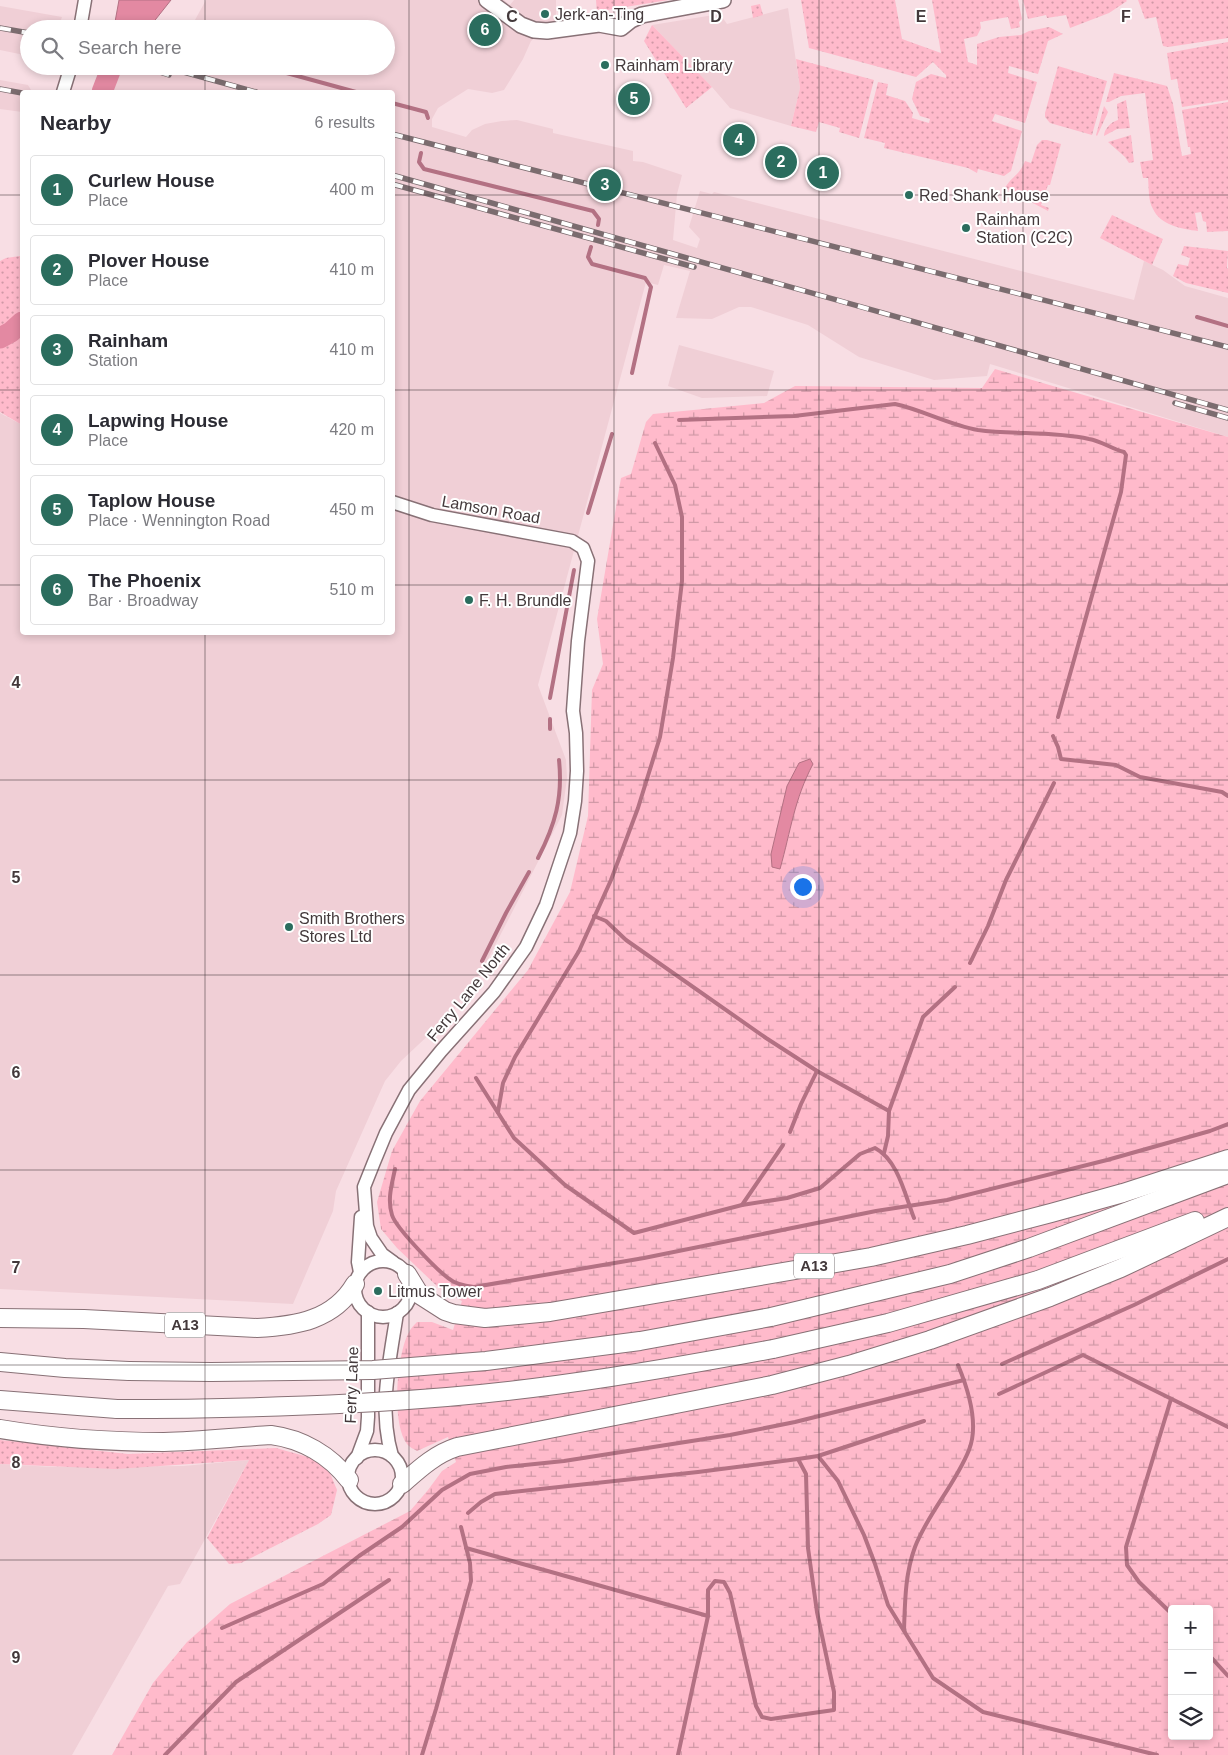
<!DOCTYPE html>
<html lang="en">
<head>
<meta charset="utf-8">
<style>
  :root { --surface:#fff; --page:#f2f2f3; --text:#2b2b33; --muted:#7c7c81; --line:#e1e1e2; --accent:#2b6d5e }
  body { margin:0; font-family:Helvetica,sans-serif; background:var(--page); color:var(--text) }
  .controls { position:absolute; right:15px; bottom:15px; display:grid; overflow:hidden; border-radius:5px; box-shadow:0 2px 8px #0003 }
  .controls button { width:45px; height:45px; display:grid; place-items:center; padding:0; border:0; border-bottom:1px solid var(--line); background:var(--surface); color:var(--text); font:25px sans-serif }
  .you { position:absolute; left:802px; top:886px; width:18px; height:18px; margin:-12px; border:4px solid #fff; border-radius:50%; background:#1a73e8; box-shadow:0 0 0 8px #1a73e833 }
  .badge { display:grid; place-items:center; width:32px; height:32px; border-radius:50%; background:var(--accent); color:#fff; font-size:16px; font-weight:700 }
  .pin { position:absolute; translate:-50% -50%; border:2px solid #fff; box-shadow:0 1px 5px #0006 }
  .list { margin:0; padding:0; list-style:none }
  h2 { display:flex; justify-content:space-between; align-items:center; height:65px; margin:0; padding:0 20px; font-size:21px }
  h2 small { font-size:16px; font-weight:400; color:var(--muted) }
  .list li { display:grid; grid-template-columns:32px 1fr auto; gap:15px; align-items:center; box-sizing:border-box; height:70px; margin:0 10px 10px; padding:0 10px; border:1px solid var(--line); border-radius:5px }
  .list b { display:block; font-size:19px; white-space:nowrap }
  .list p { margin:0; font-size:16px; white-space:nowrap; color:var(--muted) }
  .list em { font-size:16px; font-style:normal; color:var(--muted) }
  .icon { flex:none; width:28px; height:28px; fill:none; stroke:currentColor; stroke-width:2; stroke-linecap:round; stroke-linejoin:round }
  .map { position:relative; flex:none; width:1228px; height:1755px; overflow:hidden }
  .search { position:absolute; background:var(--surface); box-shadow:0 2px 8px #0003; left:20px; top:20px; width:375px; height:55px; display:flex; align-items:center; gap:12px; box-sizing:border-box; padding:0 18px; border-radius:28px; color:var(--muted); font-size:19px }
  .panel { position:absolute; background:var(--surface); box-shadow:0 2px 8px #0003; left:20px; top:90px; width:375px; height:545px; border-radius:5px }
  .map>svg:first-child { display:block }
</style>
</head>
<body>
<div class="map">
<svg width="1228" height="1755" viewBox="0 0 1228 1755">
  <defs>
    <pattern id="green-dots" width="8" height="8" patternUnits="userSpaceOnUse" patternTransform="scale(1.25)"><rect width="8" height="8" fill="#ffbacb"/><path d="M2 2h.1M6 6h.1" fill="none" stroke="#d098a6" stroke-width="1.8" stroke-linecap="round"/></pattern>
    <pattern id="wetland-marsh" width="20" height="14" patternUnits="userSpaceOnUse" patternTransform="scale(1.25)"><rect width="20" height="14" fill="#ffbacb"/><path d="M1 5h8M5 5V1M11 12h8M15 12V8" fill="none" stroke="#d098a6"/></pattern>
  </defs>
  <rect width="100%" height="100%" fill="#f8dee4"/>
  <!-- built -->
  <g fill="#f0cfd6">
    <path d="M 206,0 L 504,0 L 510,5 L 514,0 L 556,0 L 556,20 L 531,41 L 523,59 L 504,90 L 492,93 L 468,89 L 438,108 L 432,119 L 432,127 L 466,137 L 472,130 L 485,124 L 502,121 L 517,120 L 553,129 L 553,133 L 633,151 L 633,161 L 643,162 L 682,175 L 677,194 L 673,240 L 697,248 L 700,239 L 689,227 L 700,191 L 712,194 L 714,192 L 1134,300 L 1144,261 L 1163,270 L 1185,286 L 1228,298 L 1228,437 L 990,364 L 987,376 L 934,380 L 859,357 L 808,325 L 751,307 L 739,307 L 712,319 L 676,318 L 690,271 L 664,265 L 658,285 L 646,282 L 538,685 L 566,760 L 567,778 L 562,815 L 483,969 L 451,1014 L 401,1061 L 385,1081 L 336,1191 L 333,1211 L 293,1304 L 0,1289 L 0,413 L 22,425 L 22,632 L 392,632 L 392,92 L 102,92 L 106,71 L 110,66 L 386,66 L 386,29 L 190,29 Z"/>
    <path d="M 0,6 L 62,17 L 58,29 L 29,29 L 29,56 L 0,50 Z"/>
    <path d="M 788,8 L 800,88 L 791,126 L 730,108 L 712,87 L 652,25 L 720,14 L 727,24 Z"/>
    <path d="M 0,80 L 28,85 L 31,90 L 31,92 L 22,92 L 22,112 L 0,109 Z"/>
    <path d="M 679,345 L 774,371 L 767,396 L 702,398 L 668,386 Z"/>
    <path d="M 249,1460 L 180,1584 L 168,1586 L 72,1755 L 0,1755 L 0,1464 L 53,1467 L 183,1466 Z"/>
  </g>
  <!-- green -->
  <g fill="url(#green-dots)">
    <path d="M 596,0 L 668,0 L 601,11 L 597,14 Z"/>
    <path d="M 801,0 L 895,0 L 902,39 L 941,53 L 932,0 L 1018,0 L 1022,19 L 1019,22 L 1020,27 L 1011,29 L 1008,17 L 980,22 L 981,28 L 977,36 L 964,39 L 968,62 L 977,65 L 977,44 L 999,37 L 1021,35 L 1029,31 L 1049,27 L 1063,34 L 1048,41 L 1038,74 L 1009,66 L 1008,73 L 1037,82 L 1025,123 L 995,114 L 992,121 L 1022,131 L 1011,171 L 1004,176 L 978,169 L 977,173 L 968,168 L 884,148 L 885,143 L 864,138 L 878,82 L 888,84 L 886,95 L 905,101 L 913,113 L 912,118 L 929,123 L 930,119 L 920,116 L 912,99 L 916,82 L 931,74 L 946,78 L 946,75 L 933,62 L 942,54 L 916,77 L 809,48 Z"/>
    <path d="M 1023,0 L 1126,0 L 1127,1 L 1109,13 L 1070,28 L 1066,15 L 1047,18 L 1046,15 L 1028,19 Z"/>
    <path d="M 1138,0 L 1228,0 L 1228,38 L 1168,47 L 1163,46 L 1156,17 L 1145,19 Z"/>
    <path d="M 760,4 L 763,15 L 753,18 L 751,6 Z"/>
    <path d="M 652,25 L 712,87 L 686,108 L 644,41 Z"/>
    <path d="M 1228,42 L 1228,100 L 1182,107 L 1177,79 L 1171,80 L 1167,53 Z"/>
    <path d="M 796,59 L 874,80 L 859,138 L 839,132 L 840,128 L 819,122 L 816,132 L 791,126 L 800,88 Z"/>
    <path d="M 1058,66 L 1107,81 L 1092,135 L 1050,123 L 1045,117 L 1045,113 Z"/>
    <path d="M 1114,73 L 1167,86 L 1173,104 L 1182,156 L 1191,154 L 1190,147 L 1188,147 L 1182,110 L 1228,102 L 1228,231 L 1207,232 L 1206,222 L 1203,221 L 1201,212 L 1195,213 L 1198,231 C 1182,229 1160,225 1153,209 C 1148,201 1149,188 1148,178 L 1143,178 L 1140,162 L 1153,160 L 1145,93 L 1121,96 L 1109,102 L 1106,102 Z"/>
    <path d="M 1126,100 L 1130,128 L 1117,129 L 1104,136 C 1104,129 1111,122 1118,120 L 1117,104 Z"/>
    <path d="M 1104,106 L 1108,112 L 1097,136 L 1096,135 Z"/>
    <path d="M 1131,135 L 1134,162 L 1129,163 L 1125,157 L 1108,142 Z"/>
    <path d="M 1042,140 L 1047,140 L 1061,144 L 1050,185 L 1048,185 L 1041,205 L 1049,208 L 1048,211 L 1005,188 C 1012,176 1019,176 1025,161 L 1031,163 L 1037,145 Z"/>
    <path d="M 1112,215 L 1163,239 L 1152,265 L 1100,238 Z"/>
    <path d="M 1184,246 L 1228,251 L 1227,268 L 1228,269 L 1228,293 L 1186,283 L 1173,276 L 1178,264 L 1188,266 L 1190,258 L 1181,255 Z"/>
    <path d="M 20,256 L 22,257 L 22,425 L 0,412 L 0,261 L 6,258 Z"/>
    <path d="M 0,1440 L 128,1454 L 276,1448 L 315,1459 L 330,1473 L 337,1490 L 331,1515 L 318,1524 L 241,1563 L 229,1564 L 207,1538 L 249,1460 L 116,1469 L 0,1464 Z"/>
  </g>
  <!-- wetland -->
  <path fill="url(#wetland-marsh)" fill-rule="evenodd" d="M 995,369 L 1228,437 L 1228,1755 L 112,1755 L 153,1683 L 187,1642 L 230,1604 L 410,1511 L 428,1490 L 442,1471 L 456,1462 L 448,1437 L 417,1451 C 414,1449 409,1447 407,1444 C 391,1423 397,1356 408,1334 C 410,1329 414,1325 417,1322 L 432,1322 L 453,1330 L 462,1301 L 440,1289 L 397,1248 L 381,1229 L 377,1202 L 392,1151 L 420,1101 L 528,970 L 570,892 L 588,816 L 592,690 L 603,664 L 597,619 L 621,478 L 631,474 L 646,422 L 653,414 L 764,403 L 795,386 L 982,388 ZM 1172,1609 L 1209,1609 L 1209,1736 L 1172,1736 Z"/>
  <!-- water -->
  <g fill="#e389a2" stroke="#b37183">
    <path d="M 119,0 L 171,0 L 148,29 L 115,29 L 115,22 Z"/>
    <path d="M 810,759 L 813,764 C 794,800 791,830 780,869 L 772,867 L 771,854 L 787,786 L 799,763 Z"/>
  </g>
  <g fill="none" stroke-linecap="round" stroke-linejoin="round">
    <!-- stream -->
    <g stroke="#b37183" stroke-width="4">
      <path d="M 261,66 L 356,92"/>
      <path d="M 392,103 L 426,112 L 428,118"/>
      <path d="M 421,153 L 419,162 L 424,169 L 593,211 L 599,219 L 598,225"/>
      <path d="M 591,247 L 588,257 L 592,264 L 645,278 L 651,287 L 632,373"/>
      <path d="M 1197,317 L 1228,326"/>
      <path d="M 679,420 L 794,416 L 895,404 C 923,410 949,425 978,430 C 1015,435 1052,431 1089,439 C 1101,441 1112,449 1124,452 L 1126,455 L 1121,492 L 1058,717"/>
      <path d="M 588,513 L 612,434"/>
      <path d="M 550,698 L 574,570"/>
      <path d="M 550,719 L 550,729"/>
      <path d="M 1053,736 L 1058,747 L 1061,759 L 1116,765 L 1140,777 L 1222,792 L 1228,796"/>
      <path d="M 538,858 C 555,825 563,798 559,760"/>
      <path d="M 594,916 L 606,921 L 626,940 L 766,1038 L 817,1071 L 889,1111"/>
      <path d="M 482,961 L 506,913 L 529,872"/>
      <path d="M 970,963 L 988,926 L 1006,880 L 1054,783"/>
      <path d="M 476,1078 L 514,1138 L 565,1185 L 634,1233 L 742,1205 L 787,1198 L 820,1188 L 860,1154 L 875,1148 C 898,1160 905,1195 914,1218"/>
      <path d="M 498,1112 L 503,1083 L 515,1057 L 579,951 L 611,880 L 638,808 L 660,737 L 673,658 L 682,581 L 682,517 L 675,485 L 655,443"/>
      <path d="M 790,1132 L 801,1104 L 817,1071"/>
      <path d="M 884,1153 L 888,1136 L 889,1111 L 923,1017 L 955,987"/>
      <path d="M 395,1169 C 392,1184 387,1199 392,1215 C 396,1228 436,1269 448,1278 C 455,1284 465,1286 474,1287 L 644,1258 L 876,1211 L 947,1200 L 1107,1160 L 1210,1131 L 1228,1124"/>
      <path d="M 742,1205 L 783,1145"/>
      <path d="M 1002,1364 L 1134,1305 L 1228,1259"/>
      <path d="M 999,1394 L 1083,1355 L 1228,1427"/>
      <path d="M 1171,1399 L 1126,1547 L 1127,1565 L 1139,1582 L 1172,1614"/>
      <path d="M 818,1456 L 838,1481 L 864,1535 L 875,1564 L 888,1605 L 933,1678 L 983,1712 L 1157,1755"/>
      <path d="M 468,1513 L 481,1502 L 495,1494 L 698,1472 L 798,1459 L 818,1456 L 924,1421"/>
      <path d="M 466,1548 L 708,1616"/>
      <path d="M 222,1628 L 323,1584 L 359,1556 L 402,1527 L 442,1490 L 470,1474 L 506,1467 L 564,1461 L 730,1435 L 795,1422 L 964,1380"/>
      <path d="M 904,1630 C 905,1602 905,1574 915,1547 C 928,1513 955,1485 969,1450 C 979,1425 968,1389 958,1365"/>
      <path d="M 1209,1655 L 1228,1676"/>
      <path d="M 165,1755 L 236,1682 L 389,1580"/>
      <path d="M 422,1755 L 436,1709 L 471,1581 L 470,1563 L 461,1527"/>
      <path d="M 678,1755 L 708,1616 L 708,1590 L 715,1581 L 724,1582 L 730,1593 L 756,1706 L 762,1717 L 771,1719 L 834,1710 L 834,1692 L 817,1612 L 808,1548 L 806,1474 L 798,1459"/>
    </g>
    <!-- river -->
    <g stroke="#e389a2" stroke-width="21">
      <path d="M 102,92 L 112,66"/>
      <path d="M 0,338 L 11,332 L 22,322"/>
    </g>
    <defs>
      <g id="minor">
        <path d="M 80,29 L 85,0"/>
        <path d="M 63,92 L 71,66"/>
        <path d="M 392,502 L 432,515 L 572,541 L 583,548 L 588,561 L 578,641 L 573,711 L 576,733 L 577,771 L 575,801 L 570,833 L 546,905 L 526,947 L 494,992 L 441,1051 L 409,1090 L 386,1133 L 374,1162 L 364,1187 L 367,1226 L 371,1238 L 382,1254 L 393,1262"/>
        <circle cx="383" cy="1289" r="28"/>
        <path d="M 360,1272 L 358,1262 L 361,1217"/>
        <circle cx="375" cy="1477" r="27"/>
        <path d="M 392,1456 C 378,1409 390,1360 397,1313"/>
        <path d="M 357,1458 L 367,1431 L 368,1417 L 368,1312"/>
      </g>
      <path id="major" d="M 487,0 L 521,25 L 534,30 L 547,31 L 599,24 L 621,28 L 631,20 L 642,15 L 723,0"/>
      <g id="highway">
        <path d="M 407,1274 L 420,1295 L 445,1311 L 454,1314 L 485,1318 L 550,1312 L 871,1257 L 967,1235 L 1051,1213 L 1123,1193 L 1228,1159"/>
        <path d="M 771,1317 L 950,1274 L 1029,1248 L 1228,1174"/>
        <path d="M 0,1318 L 84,1319 L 257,1328 C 296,1326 334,1320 355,1284"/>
        <path d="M 773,1349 L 888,1323 L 1038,1280 L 1195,1221"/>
        <path d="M 0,1362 L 65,1368 L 129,1371"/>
        <path d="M 0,1400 L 117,1409"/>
        <path d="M 0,1429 C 54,1438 109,1442 164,1442 C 200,1441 236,1437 271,1435 C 302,1439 330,1455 349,1480"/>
        <path d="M 402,1484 C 419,1469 435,1454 457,1447 L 772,1385 L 849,1365 L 930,1340 L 1050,1297 L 1121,1268 L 1228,1217"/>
      </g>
    </defs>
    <!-- minor casing -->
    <use href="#minor" stroke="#887176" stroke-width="15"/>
    <!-- major casing -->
    <use href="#major" stroke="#887176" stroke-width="18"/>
    <!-- highway casing -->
    <use href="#highway" stroke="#887176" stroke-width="20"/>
    <!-- minor -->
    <use href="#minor" stroke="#fff" stroke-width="12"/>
    <!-- major -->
    <use href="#major" stroke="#fff" stroke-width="15"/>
    <!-- highway -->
    <use href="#highway" stroke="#fff" stroke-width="18"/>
    <defs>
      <g id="rail">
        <path d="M 0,28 L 29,33"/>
        <path d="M 141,66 L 169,75"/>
        <path d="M 162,66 L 256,92"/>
        <path d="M 0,89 L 22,93"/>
        <path d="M 392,134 L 1228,347"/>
        <path d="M 392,175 L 1228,410"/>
        <path d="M 392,184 L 694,267"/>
        <path d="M 1175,403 L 1228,418"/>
      </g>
    </defs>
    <!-- rail casing -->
    <use href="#rail" stroke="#7b6c6f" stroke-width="5.5"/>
    <!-- rail -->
    <use href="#rail" stroke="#fff" stroke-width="4" stroke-dasharray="11" stroke-linecap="butt"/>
    <defs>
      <g id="highway-bridge">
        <path d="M 129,1371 L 211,1372 L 373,1370 L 486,1361 L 640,1341 L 771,1317"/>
        <path d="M 117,1409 C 228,1409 337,1406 447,1397 C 556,1388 665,1369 773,1349"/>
      </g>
    </defs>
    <!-- highway-bridge casing -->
    <use href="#highway-bridge" stroke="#887176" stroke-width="20" stroke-linecap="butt"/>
    <!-- highway-bridge -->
    <use href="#highway-bridge" stroke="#fff" stroke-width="18"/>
  </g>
  <!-- grid -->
  <path fill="none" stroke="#43393b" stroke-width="1" stroke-opacity="0.55" d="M 205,0 L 205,29M 409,0 L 409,1755M 614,0 L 614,1755M 819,0 L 819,1755M 1023,0 L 1023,1755M 205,66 L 205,92M 0,195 L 22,195M 392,195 L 1228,195M 0,390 L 22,390M 392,390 L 1228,390M 0,585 L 22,585M 392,585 L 1228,585M 205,632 L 205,1755M 0,780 L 1228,780M 0,975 L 1228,975M 0,1170 L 1228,1170M 0,1365 L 1228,1365M 0,1560 L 1228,1560"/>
  <!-- markers -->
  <g fill="#2b6d5e" stroke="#fff" stroke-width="2">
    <circle cx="545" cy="14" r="5"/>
    <circle cx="605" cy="65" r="5"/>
    <circle cx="909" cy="195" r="5"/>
    <circle cx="966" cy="228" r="5"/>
    <circle cx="469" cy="600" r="5"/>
    <circle cx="289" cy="927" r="5"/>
    <circle cx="378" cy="1291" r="5"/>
  </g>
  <g text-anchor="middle" stroke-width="4" stroke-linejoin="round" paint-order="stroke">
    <!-- shield labels -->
    <g fill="#fff" stroke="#7b7476" stroke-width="1">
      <rect x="794" y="1253.5" width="40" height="25" rx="4"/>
      <rect x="165" y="1312.5" width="40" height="25" rx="4"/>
    </g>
    <g font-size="15" font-weight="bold" fill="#43393b">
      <text x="814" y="1271">A13</text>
      <text x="185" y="1330">A13</text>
    </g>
    <!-- poi labels -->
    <g font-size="16" fill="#43393b" stroke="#fff" text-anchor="start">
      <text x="555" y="20">Jerk-an-Ting</text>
      <text x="615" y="71">Rainham Library</text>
      <text x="919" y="201">Red Shank House</text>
      <text x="976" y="225">Rainham<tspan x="976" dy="18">Station (C2C)</tspan></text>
      <text x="479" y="606">F. H. Brundle</text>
      <text x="299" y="924">Smith Brothers<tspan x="299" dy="18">Stores Ltd</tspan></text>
      <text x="388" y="1297">Litmus Tower</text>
    </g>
    <!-- street labels -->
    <g font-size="16" fill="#43393b" stroke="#fff">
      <text transform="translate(491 509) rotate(10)" y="6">Lamson Road</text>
      <text transform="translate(468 992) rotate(-51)" y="6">Ferry Lane North</text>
      <text transform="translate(351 1385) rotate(-88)" y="6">Ferry Lane</text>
    </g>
  </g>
  <g font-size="16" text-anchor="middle" font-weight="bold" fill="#43393b" stroke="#fff" stroke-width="4" stroke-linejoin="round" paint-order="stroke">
    <text x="512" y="22">C</text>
    <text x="716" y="22">D</text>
    <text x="921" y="22">E</text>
    <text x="1126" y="22">F</text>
    <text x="16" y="688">4</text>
    <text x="16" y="883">5</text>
    <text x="16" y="1078">6</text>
    <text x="16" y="1273">7</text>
    <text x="16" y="1468">8</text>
    <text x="16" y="1663">9</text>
  </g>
</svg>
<div class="controls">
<button>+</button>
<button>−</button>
<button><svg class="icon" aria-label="layers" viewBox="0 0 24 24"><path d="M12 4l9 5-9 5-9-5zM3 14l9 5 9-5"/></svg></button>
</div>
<div class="you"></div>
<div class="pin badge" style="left:823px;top:173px">1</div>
<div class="pin badge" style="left:781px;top:162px">2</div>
<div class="pin badge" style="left:605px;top:185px">3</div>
<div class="pin badge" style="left:739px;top:140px">4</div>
<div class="pin badge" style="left:634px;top:99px">5</div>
<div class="pin badge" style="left:485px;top:30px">6</div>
<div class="search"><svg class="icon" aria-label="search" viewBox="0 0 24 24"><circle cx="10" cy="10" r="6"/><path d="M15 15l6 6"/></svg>Search here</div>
<section class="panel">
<h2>Nearby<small>6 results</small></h2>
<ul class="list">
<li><span class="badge">1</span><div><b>Curlew House</b><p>Place</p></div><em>400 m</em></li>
<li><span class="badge">2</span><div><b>Plover House</b><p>Place</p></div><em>410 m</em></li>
<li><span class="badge">3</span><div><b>Rainham</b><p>Station</p></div><em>410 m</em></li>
<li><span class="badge">4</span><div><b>Lapwing House</b><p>Place</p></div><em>420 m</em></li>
<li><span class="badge">5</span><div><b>Taplow House</b><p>Place · Wennington Road</p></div><em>450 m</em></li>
<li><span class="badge">6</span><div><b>The Phoenix</b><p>Bar · Broadway</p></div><em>510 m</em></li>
</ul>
</section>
</div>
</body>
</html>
